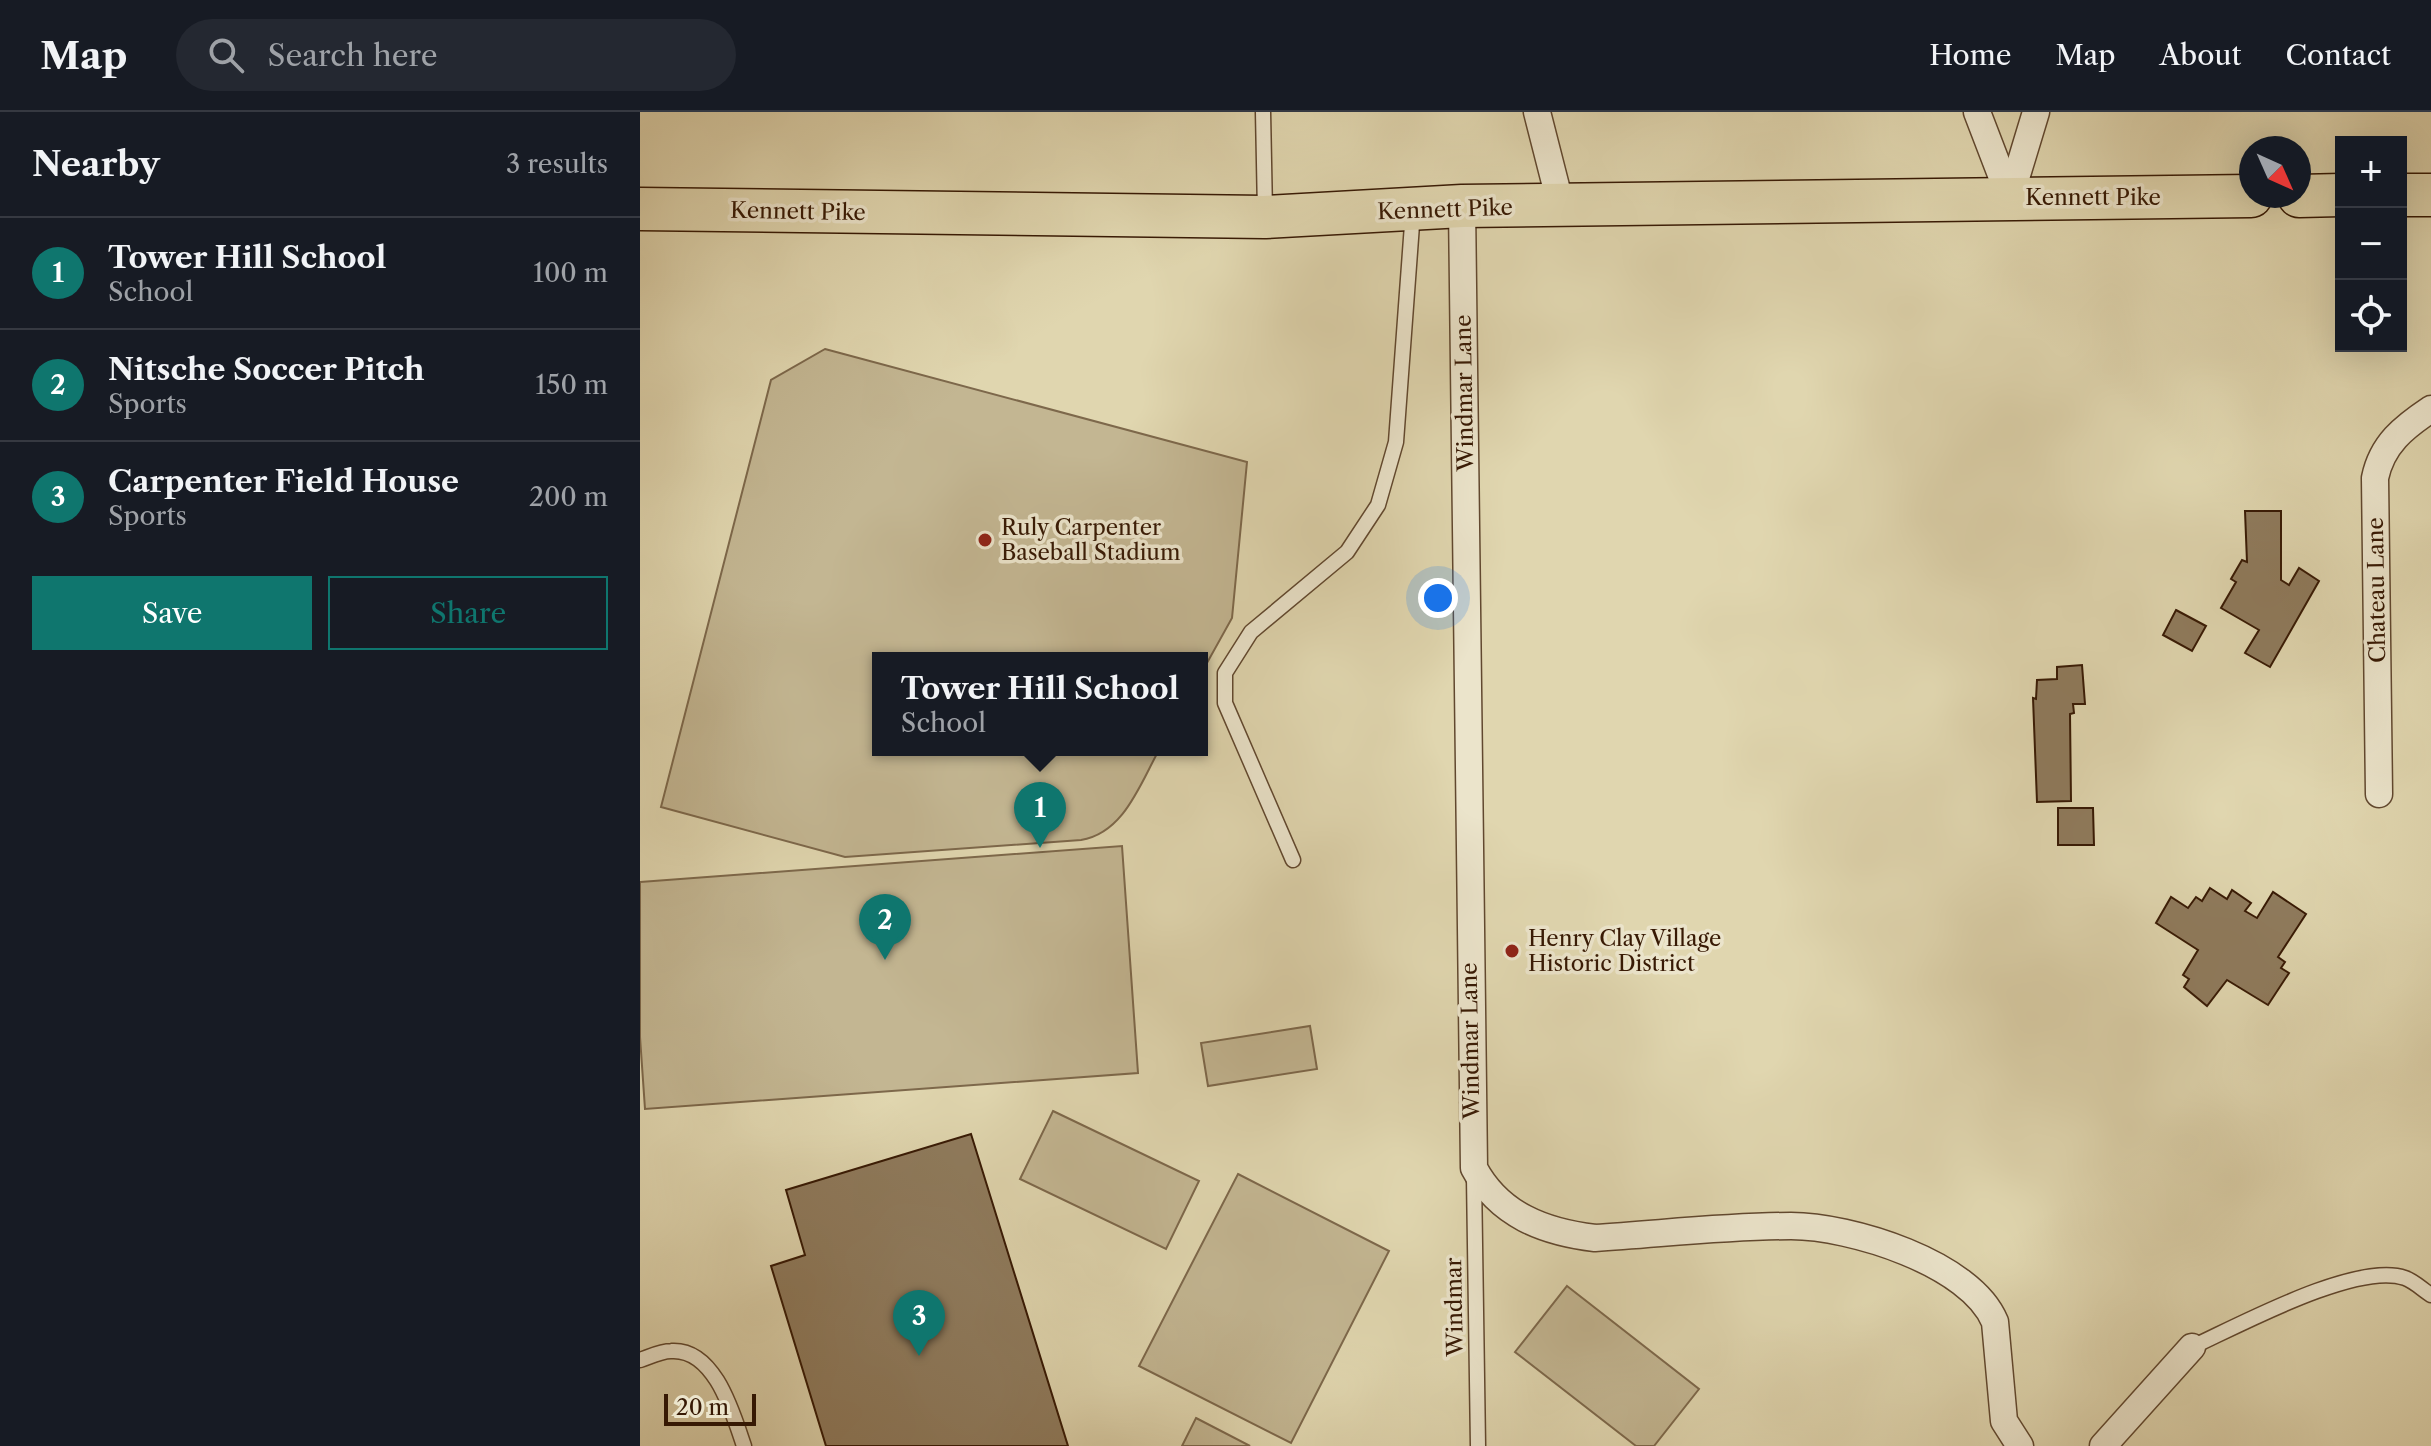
<!DOCTYPE html>
<html lang="en">
<head>
<meta charset="utf-8">
<style>
  :root { --surface:#171b24; --page:#242831; --text:#f1f3f6; --muted:#9ea1a6; --line:#363941; --accent:#0f766e }
  body { margin:0; font-family:"Libre Caslon Text",serif; background:var(--page); color:var(--text) }
  .controls { position:absolute; right:24px; top:24px; display:grid; overflow:hidden; border-radius:0px; box-shadow:0 8px 32px #0002 }
  .controls button { width:72px; height:72px; display:grid; place-items:center; padding:0; border:0; border-bottom:2px solid var(--line); background:var(--surface); color:var(--text); font:40px sans-serif }
  .compass { position:absolute; left:1599px; top:24px; width:72px; height:72px; border-radius:50%; background:var(--surface); box-shadow:0 8px 32px #0002; rotate:135deg }
  .scale { position:absolute; left:24px; bottom:20px; width:92px; box-sizing:border-box; padding-left:8px; border:4px solid #371904; border-top:0; font-size:22px; line-height:28px; white-space:nowrap; color:#371904; -webkit-text-stroke:6px #ebe4cb; paint-order:stroke }
  .you { position:absolute; left:798px; top:486px; width:28px; height:28px; margin:-20px; border:6px solid #fff; border-radius:50%; background:#1a73e8; box-shadow:0 0 0 12px #1a73e833 }
  .badge { display:grid; place-items:center; width:52px; height:52px; border-radius:50%; background:var(--accent); color:#fff; font-size:26px; font-weight:700 }
  .pin { position:absolute; translate:-50% -66px; filter:drop-shadow(0 2px 4px #0008) }
  .pin::after { content:''; position:absolute; top:42px; width:28px; height:24px; background:inherit; clip-path:polygon(0 0,100% 0,50% 100%) }
  .popup { position:absolute; left:232px; top:540px; width:336px; height:104px; box-sizing:border-box; display:grid; place-content:center; border-radius:0px; background:var(--surface); filter:drop-shadow(0 2px 6px #0005); font-size:26px; white-space:nowrap; color:var(--muted) }
  .popup b { font-size:30px; color:var(--text) }
  .popup::after { content:''; position:absolute; left:50%; top:100%; margin-left:-16px; border:16px solid transparent; border-top-color:var(--surface) }
  .list { margin:0; padding:0; list-style:none }
  h2 { display:flex; justify-content:space-between; align-items:center; height:104px; margin:0; padding:0 32px; font-size:34px }
  h2 small { font-size:26px; font-weight:400; color:var(--muted) }
  .list li { display:grid; grid-template-columns:52px 1fr auto; gap:24px; align-items:center; box-sizing:border-box; height:112px; padding:0 32px; border-top:2px solid var(--line) }
  .list b { display:block; font-size:30px; white-space:nowrap }
  .list p { margin:0; font-size:26px; white-space:nowrap; color:var(--muted) }
  .list em { font-size:26px; font-style:normal; color:var(--muted) }
  .actions { display:flex; gap:16px; padding:24px 32px }
  .actions a { flex:1; padding:18px 0; border:2px solid var(--accent); border-radius:0px; text-align:center; font-size:28px; color:var(--accent) }
  .actions .main { background:var(--accent); color:#fff }
  .icon { flex:none; width:44px; height:44px; fill:none; stroke:currentColor; stroke-width:2; stroke-linecap:round; stroke-linejoin:round }
  .map { position:relative; flex:none; width:1791px; height:1334px; overflow:hidden }
  header { display:flex; align-items:center; gap:48px; box-sizing:border-box; height:112px; padding:0 40px; background:var(--surface); border-bottom:2px solid var(--line) }
  header strong { font-size:38px }
  nav { display:flex; gap:44px; margin-inline-start:auto; font-size:28px }
  .search { width:560px; height:72px; background:var(--page); display:flex; align-items:center; gap:20px; box-sizing:border-box; padding:0 28px; border-radius:44px; color:var(--muted); font-size:30px }
  main { display:flex }
  aside { flex:1; background:var(--surface) }
  .map>svg:first-child { display:block }
</style>
</head>
<body>
<header>
<strong>Map</strong>
<div class="search"><svg class="icon" aria-label="search" viewBox="0 0 24 24"><circle cx="10" cy="10" r="6"/><path d="M15 15l6 6"/></svg>Search here</div>
<nav><a>Home</a><a>Map</a><a>About</a><a>Contact</a></nav>
</header>
<main>
<aside>
<h2>Nearby<small>3 results</small></h2>
<ul class="list">
<li><span class="badge">1</span><div><b>Tower Hill School</b><p>School</p></div><em>100 m</em></li>
<li><span class="badge">2</span><div><b>Nitsche Soccer Pitch</b><p>Sports</p></div><em>150 m</em></li>
<li><span class="badge">3</span><div><b>Carpenter Field House</b><p>Sports</p></div><em>200 m</em></li>
</ul>
<div class="actions"><a class="main">Save</a><a>Share</a></div>
</aside>
<div class="map">
<svg width="1791" height="1334" viewBox="0 0 1791 1334">
  <rect width="100%" height="100%" fill="#e0d6af"/>
  <filter id="stains"><feTurbulence type="fractalNoise" baseFrequency=".0025" numOctaves="4"/><feColorMatrix values="0 0 0 0 .2 0 0 0 0 .09 0 0 0 0 .02 0 0 0 .5 -.17"/></filter>
  <radialGradient id="worn" r=".72"><stop offset=".6" stop-color="#630" stop-opacity="0"/><stop offset="1" stop-color="#630" stop-opacity=".3"/></radialGradient>
  <!-- green -->
  <g fill="#c3b692" stroke="#7d684b" stroke-width="2">
    <path d="M 185,237 L 607,350 L 592,506 L 562,560 L 562,546 L 238,546 L 238,638 L 519,638 C 500,672 484,721 441,728 L 205,745 L 21,695 L 131,268 Z"/>
    <path d="M 482,734 L 498,961 L 5,997 L 0,925 L 0,770 Z"/>
    <path d="M 670,914 L 677,957 L 568,974 L 561,931 Z"/>
    <path d="M 413,999 L 559,1069 L 526,1137 L 380,1067 Z"/>
    <path d="M 598,1062 L 749,1139 L 651,1331 L 499,1254 Z"/>
    <path d="M 927,1174 L 1059,1277 L 1014,1334 L 996,1334 L 875,1240 Z"/>
    <path d="M 556,1306 L 610,1334 L 542,1334 Z"/>
  </g>
  <!-- building -->
  <g fill="#8f7b5d" stroke="#371904" stroke-width="2">
    <path d="M 1605,399 L 1641,399 L 1641,468 L 1649,473 L 1659,456 L 1679,469 L 1630,555 L 1605,541 L 1619,518 L 1581,496 L 1596,470 L 1591,467 L 1602,448 L 1607,450 Z"/>
    <path d="M 1536,498 L 1566,514 L 1552,539 L 1523,523 Z"/>
    <path d="M 1442,553 L 1445,592 L 1433,592 L 1434,601 L 1430,602 L 1431,689 L 1397,690 L 1393,586 L 1396,587 L 1397,568 L 1417,567 L 1417,555 Z"/>
    <path d="M 1418,696 L 1453,696 L 1454,733 L 1418,733 Z"/>
    <path d="M 1570,776 L 1587,787 L 1592,778 L 1611,791 L 1605,799 L 1617,806 L 1633,780 L 1666,802 L 1638,845 L 1645,850 L 1641,856 L 1649,861 L 1628,893 L 1587,868 L 1567,894 L 1544,875 L 1549,867 L 1543,863 L 1558,838 L 1516,811 L 1531,785 L 1548,796 L 1556,785 L 1562,789 Z"/>
    <path d="M 331,1022 L 428,1334 L 186,1334 L 131,1154 L 165,1143 L 146,1078 Z"/>
  </g>
  <g fill="none" stroke-linecap="round" stroke-linejoin="round">
    <defs>
      <g id="service">
        <path d="M 623,0 L 625,100"/>
        <path d="M 653,748 L 585,591 L 585,561 L 611,520 L 707,440 L 738,393 L 756,330 L 773,99"/>
        <path d="M 834,1065 L 838,1334"/>
        <path d="M 1552,1235 C 1598,1214 1717,1149 1765,1166 C 1774,1169 1783,1178 1791,1183"/>
        <path d="M 0,1248 C 9,1245 21,1239 31,1239 C 75,1236 93,1302 104,1334"/>
      </g>
      <g id="minor">
        <path d="M 897,0 L 921,94"/>
        <path d="M 1337,0 L 1370,86"/>
        <path d="M 1370,86 L 1396,0"/>
        <path d="M 822,94 L 834,1056 C 859,1103 904,1120 955,1126 C 1020,1122 1086,1114 1151,1114 C 1210,1114 1331,1151 1355,1210 L 1364,1309 L 1380,1334"/>
        <path d="M 1739,682 L 1735,366 C 1742,332 1764,315 1791,297"/>
        <path d="M 1463,1334 L 1552,1235"/>
      </g>
      <g id="primary">
        <path d="M 1761,83 L 1791,83"/>
        <path d="M 1659,84 L 1701,83"/>
        <path d="M 0,97 L 625,105 L 822,94 L 1611,84"/>
      </g>
    </defs>
    <!-- service casing -->
    <use href="#service" stroke="#61482f" stroke-width="17"/>
    <!-- minor casing -->
    <use href="#minor" stroke="#61482f" stroke-width="29"/>
    <!-- primary casing -->
    <use href="#primary" stroke="#371904" stroke-width="45"/>
    <!-- service -->
    <use href="#service" stroke="#ebe4cb" stroke-width="14"/>
    <!-- minor -->
    <use href="#minor" stroke="#ebe4cb" stroke-width="26"/>
    <!-- primary -->
    <use href="#primary" stroke="#e0d6af" stroke-width="42"/>
  </g>
  <!-- markers -->
  <g fill="#8f2418" stroke="#ebe4cb" stroke-width="3">
    <circle cx="345" cy="428" r="8"/>
    <circle cx="872" cy="839" r="8"/>
  </g>
  <g text-anchor="middle" stroke-width="7" stroke-linejoin="round" paint-order="stroke">
    <!-- street labels -->
    <g font-size="22" fill="#371904" stroke="#ebe4cb">
      <text x="1453" y="93">Kennett Pike</text>
      <text transform="translate(805 97) rotate(-2)" y="8">Kennett Pike</text>
      <text transform="translate(158 99) rotate(1)" y="8">Kennett Pike</text>
      <text transform="translate(824 281) rotate(-91)" y="8">Windmar Lane</text>
      <text transform="translate(1736 478) rotate(-91)" y="8">Chateau Lane</text>
      <text transform="translate(830 929) rotate(-91)" y="8">Windmar Lane</text>
      <text transform="translate(814 1195) rotate(-91)" y="8">Windmar</text>
    </g>
    <!-- poi labels -->
    <g font-size="22" fill="#371904" stroke="#ebe4cb" text-anchor="start">
      <text x="361" y="423">Ruly Carpenter<tspan x="361" dy="25">Baseball Stadium</tspan></text>
      <text x="888" y="834">Henry Clay Village<tspan x="888" dy="25">Historic District</tspan></text>
    </g>
  </g>
  <rect width="100%" height="100%" filter="url(#stains)"/>
  <rect width="100%" height="100%" fill="url(#worn)"/>
</svg>
<div class="controls">
<button>+</button>
<button>−</button>
<button><svg class="icon" aria-label="locate" viewBox="0 0 24 24"><circle cx="12" cy="12" r="6"/><path d="M12 2v4M12 18v4M2 12h4M18 12h4"/></svg></button>
</div>
<svg class="compass" viewBox="-18 -18 36 36"><path d="M0-13l5 13h-10z" fill="#e53935"/><path d="M0 13l5-13h-10z" fill="#9ea1a6"/></svg>
<div class="scale">20 m</div>
<div class="you"></div>
<div class="pin badge" style="left:400px;top:736px">1</div>
<div class="popup"><b>Tower Hill School</b>School</div>
<div class="pin badge" style="left:245px;top:848px">2</div>
<div class="pin badge" style="left:279px;top:1244px">3</div>
</div>
</main>
</body>
</html>
